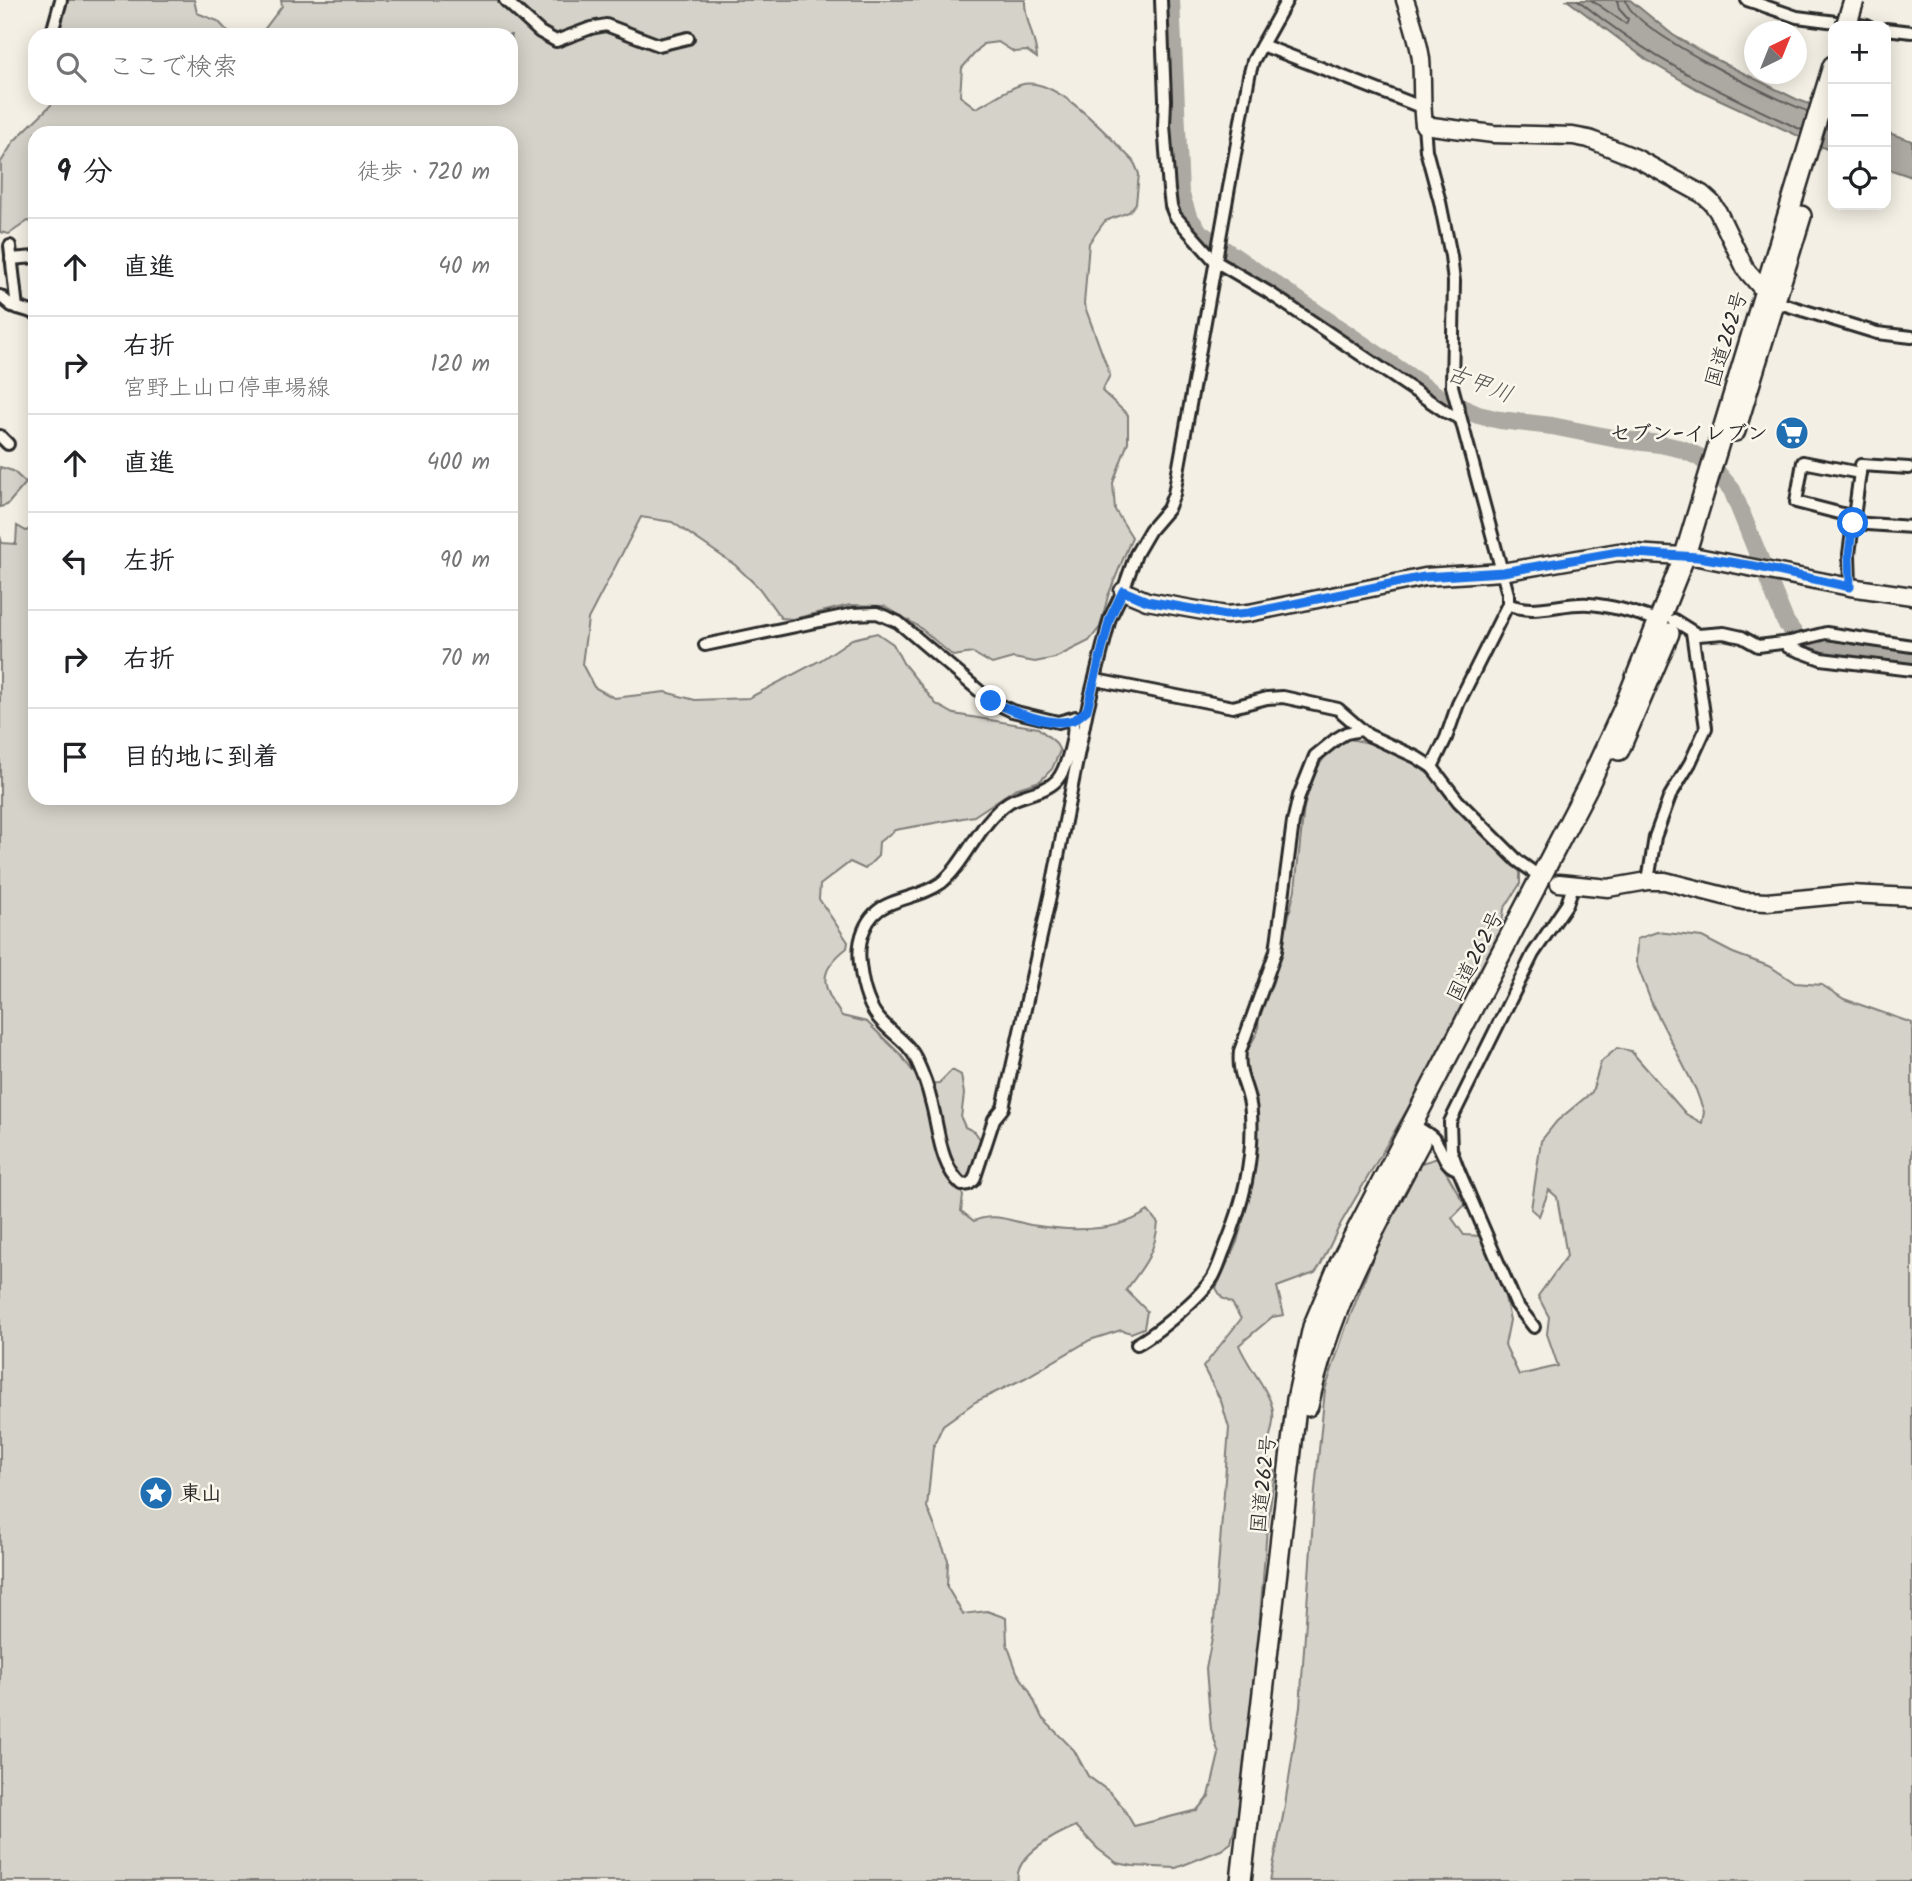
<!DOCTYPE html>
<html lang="ja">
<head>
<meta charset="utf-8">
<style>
  :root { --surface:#fff; --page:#f6f6f6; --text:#202124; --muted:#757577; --line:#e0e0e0 }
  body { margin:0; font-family:Kalam,"Klee One",sans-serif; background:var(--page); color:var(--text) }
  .controls { position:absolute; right:21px; top:21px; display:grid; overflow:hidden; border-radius:14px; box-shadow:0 4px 18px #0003 }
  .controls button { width:63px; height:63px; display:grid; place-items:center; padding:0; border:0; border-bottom:2px solid var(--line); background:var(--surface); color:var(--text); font:35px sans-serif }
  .compass { position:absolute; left:1744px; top:21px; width:63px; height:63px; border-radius:50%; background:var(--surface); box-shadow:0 4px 18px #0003; rotate:43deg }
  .stop { position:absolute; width:21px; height:21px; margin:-16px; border:5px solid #1a73e8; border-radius:50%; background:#fff }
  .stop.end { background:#1a73e8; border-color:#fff; box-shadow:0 2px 7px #0008 }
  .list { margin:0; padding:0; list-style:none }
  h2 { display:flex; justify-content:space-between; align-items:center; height:91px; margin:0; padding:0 28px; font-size:30px }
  h2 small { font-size:23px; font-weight:400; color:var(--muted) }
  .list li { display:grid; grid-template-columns:46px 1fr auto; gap:21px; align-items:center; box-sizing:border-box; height:98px; padding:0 28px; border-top:2px solid var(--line) }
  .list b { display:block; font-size:26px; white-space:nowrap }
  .list p { margin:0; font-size:23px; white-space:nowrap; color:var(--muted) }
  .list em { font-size:23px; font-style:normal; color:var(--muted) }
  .icon { flex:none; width:38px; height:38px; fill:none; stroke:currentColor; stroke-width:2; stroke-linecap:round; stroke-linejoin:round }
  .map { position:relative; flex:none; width:1912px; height:1881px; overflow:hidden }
  .search { position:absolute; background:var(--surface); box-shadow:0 4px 18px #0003; left:28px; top:28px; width:490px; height:77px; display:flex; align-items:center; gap:18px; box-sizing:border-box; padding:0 24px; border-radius:21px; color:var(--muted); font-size:26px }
  .panel { position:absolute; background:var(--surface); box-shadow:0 4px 18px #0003; left:28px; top:126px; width:490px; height:679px; border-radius:21px }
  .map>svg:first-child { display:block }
</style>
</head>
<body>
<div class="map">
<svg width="1912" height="1881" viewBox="0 0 1912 1881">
  <rect width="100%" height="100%" fill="#f3efe4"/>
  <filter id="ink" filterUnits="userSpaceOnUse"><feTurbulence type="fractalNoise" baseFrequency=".0143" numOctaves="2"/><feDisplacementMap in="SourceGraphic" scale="14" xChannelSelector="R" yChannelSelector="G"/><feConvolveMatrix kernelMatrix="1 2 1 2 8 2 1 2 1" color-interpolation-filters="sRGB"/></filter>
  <g filter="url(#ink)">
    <!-- green -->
    <g fill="#d5d2c9" stroke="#807e7a" stroke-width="2">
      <path d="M 64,0 L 194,0 L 197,13 L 218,21 L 231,35 L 58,35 Z"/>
      <path d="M 281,0 L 1025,0 C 1024,20 1036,37 1037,58 L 1027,51 L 1014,52 L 998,42 L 983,44 L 962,68 L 960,96 L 976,108 C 990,101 1005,90 1020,85 C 1055,73 1111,139 1134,162 L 1139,174 L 1136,203 L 1129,212 L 1105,221 L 1089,243 L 1084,304 L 1110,375 L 1102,391 L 1128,415 L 1128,442 L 1113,483 L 1115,510 L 1132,537 L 1108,596 L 1100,627 L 1089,641 L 1055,658 L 1035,662 L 1013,658 L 992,664 L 973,653 L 953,656 L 918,626 L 884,606 L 850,605 L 793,619 L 781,618 L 759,588 L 735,565 L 672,522 L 641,517 L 588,619 L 582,664 L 594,687 L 614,698 L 665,692 L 695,700 L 749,698 L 821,660 L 852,639 L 877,633 L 893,644 L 903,663 L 936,704 L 954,714 L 1038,728 L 1055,742 L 1060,751 L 1052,769 L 1040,781 L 1015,789 L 974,816 L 895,830 L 879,842 L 878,856 L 865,869 L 850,862 L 820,885 L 819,899 L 848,942 L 847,948 C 816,972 822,987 842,1016 L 867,1022 L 900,1054 L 922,1084 L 939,1083 L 952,1070 L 961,1075 L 964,1094 L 961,1118 L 965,1127 L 975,1132 L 980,1139 L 972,1174 L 961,1191 L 963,1196 L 961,1211 L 974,1221 C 993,1212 1011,1221 1031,1225 C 1068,1231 1117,1233 1148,1211 L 1158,1223 C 1155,1253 1144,1266 1126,1290 L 1147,1311 L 1144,1328 L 1131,1333 L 1121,1330 L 1090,1340 L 1025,1378 L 975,1402 L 943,1425 L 933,1447 L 927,1507 L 948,1560 L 947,1587 L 963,1614 L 987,1611 L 1006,1618 L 1007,1644 L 1017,1672 L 1029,1690 L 1042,1718 L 1074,1750 L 1088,1776 L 1111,1793 L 1122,1806 L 1134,1826 L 1197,1810 L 1209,1796 L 1219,1754 L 1211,1729 L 1206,1669 L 1213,1633 L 1229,1428 L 1221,1401 L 1203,1367 L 1241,1319 L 1232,1303 L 1222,1298 L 1216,1288 L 1237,1242 L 1252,1187 L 1256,1162 L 1256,1108 L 1243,1073 L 1244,1057 L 1258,1031 L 1259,1014 L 1273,982 L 1295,889 L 1304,807 L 1315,771 L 1329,751 L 1349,739 L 1375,744 L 1417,765 L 1433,778 L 1447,798 L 1472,825 L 1520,870 L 1520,884 L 1504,909 L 1501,930 L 1461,1011 L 1418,1091 L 1341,1223 L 1321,1264 L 1315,1273 L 1277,1287 L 1284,1315 L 1272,1317 L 1239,1345 C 1247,1365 1264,1383 1271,1403 C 1277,1417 1270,1437 1265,1452 L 1275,1472 L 1267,1528 L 1259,1630 L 1251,1759 L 1231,1843 L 1221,1850 L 1176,1868 L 1133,1866 L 1117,1863 L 1098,1849 L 1076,1826 C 1057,1834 1013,1856 1018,1881 L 0,1881 L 0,536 L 2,543 L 16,544 L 17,526 L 26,531 L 35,527 L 35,798 L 511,798 L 511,133 L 35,133 L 35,223 L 28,221 L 9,234 L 0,232 L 1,162 L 14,141 L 51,105 L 54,98 L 511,98 L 511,35 L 260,35 L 282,6 Z"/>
      <path d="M 0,467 L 13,471 L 26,483 L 7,505 L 0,507 Z"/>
      <path d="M 1657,932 L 1702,937 L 1733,953 L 1771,967 L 1795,983 L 1822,985 L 1844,999 L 1912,1023 L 1912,1881 L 1270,1881 L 1284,1811 L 1300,1707 L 1315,1490 L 1325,1390 L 1346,1327 L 1374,1255 L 1421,1163 L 1438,1158 L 1465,1205 L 1452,1218 L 1464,1235 L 1481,1236 L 1503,1288 L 1510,1320 L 1505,1345 L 1519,1375 L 1558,1366 L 1547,1334 L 1549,1317 L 1538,1296 L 1567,1256 L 1557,1197 L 1549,1190 L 1539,1216 L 1531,1209 L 1541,1141 L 1557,1121 L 1592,1092 L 1601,1062 L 1617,1048 L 1631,1051 L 1686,1114 L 1702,1123 L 1704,1112 L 1696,1090 L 1652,1004 L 1636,962 L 1637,939 Z"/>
    </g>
    <!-- water -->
    <g fill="#aca9a2" stroke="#787772" stroke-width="2">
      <path d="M 1567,0 L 1630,0 L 1673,35 L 1709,56 L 1796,99 L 1833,113 L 1833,152 L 1697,89 L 1647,60 Z"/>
      <path d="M 1886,132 L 1912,141 L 1912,177 L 1886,168 Z"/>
    </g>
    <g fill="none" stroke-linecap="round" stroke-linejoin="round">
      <!-- shore -->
      <g stroke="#5f5d5b" stroke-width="2">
        <path d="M 1578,0 C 1649,59 1719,92 1802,130"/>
        <path d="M 1591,0 L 1626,24 L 1628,19 L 1619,9 L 1617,0"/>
        <path d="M 1626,0 C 1629,29 1777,100 1807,111"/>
      </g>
      <!-- river -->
      <path stroke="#aca9a2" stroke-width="18" d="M 1171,0 L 1180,192 L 1188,216 L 1200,233 L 1442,399 L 1478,415 L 1500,420 L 1552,426 L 1617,439 L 1660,444 L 1682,449 L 1699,457 L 1716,471 L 1732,490 L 1785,621 C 1791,630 1797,640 1807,645 C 1830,656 1885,654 1912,656"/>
      <defs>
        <g id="street">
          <path d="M 505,0 L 540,32 L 556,41 L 591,28 L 606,25 L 659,45 L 688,38"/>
          <path d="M 1161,0 L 1165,100 L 1164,125 L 1169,190 L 1171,206 L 1175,216 L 1215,261 L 1268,292 L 1446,412 L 1459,418"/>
          <path d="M 1747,0 L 1797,17 L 1867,26"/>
          <path d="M 53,29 L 61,0"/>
          <path d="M 1886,29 L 1912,32"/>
          <path d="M 1262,45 L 1421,107"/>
          <path d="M 1424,125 L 1426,150 L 1440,202 L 1451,256 L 1454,282 L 1452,386 L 1508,594 L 1508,604 L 1458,704 L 1446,738 L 1432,767"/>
          <path d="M 10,246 L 17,308"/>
          <path d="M 11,259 L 35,257"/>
          <path d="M 0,296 L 12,306 L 35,313"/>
          <path d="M 1776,302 L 1877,333 L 1912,337"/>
          <path d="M 0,436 L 8,444"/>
          <path d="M 1854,517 L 1796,502 L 1803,462 L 1860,473"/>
          <path d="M 1853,523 L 1912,527"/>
          <path d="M 1850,587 L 1849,554 L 1861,465 L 1909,468"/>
          <path d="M 1508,604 C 1533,616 1562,602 1589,604 C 1614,606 1637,613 1659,621"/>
          <path d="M 1674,620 L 1698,635 L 1724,633 L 1742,637 L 1758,646 L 1790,642 L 1826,633 L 1912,646"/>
          <path d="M 1785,643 L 1788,647 L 1821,659 L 1912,670"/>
          <path d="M 705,645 L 853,614 L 877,613 L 898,622 L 991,701 L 1012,711 L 1058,722 L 1076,717"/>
          <path d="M 1096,680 L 1233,707 L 1267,698 L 1283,697 L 1338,709 L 1368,735 L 1416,757 L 1432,767 L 1458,801 L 1518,861 L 1532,871"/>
          <path d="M 1072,720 C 1077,732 1066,770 1057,780 C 1045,793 1024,793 1009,802 C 979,822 966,863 941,883 C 924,895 905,897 887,905 C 865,915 857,941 860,964 C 862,983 868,1008 882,1022 C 894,1035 910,1044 917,1061 C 923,1074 928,1088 931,1101 C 939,1128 939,1165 962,1185 L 969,1184 L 974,1180 L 994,1119 L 1003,1108 L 1052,887 L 1087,710 L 1110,618 L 1123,591 L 1136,554 L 1150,530 L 1168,509 L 1174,494 L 1249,76 L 1253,61 L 1287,0"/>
          <path d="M 1648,881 L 1655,837 L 1670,796 L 1690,763 L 1706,728 L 1692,632"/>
          <path d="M 1413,1125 C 1420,1129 1428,1133 1433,1138 C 1443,1148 1443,1166 1458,1169"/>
          <path d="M 1534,1327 L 1516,1304 L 1458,1169 L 1451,1150 L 1450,1122 L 1533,954 L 1567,904 L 1573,886"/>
          <path d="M 1137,1344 C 1157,1333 1201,1297 1213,1277 C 1218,1268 1221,1257 1225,1248 C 1243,1204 1254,1161 1251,1113 C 1250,1088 1237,1079 1240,1051 L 1276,951 L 1293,822 L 1299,796 L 1315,756 L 1336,739 L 1346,733 L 1361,730"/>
        </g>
        <g id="secondary">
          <path d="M 1405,0 C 1412,20 1418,38 1421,59 C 1423,81 1421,103 1424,125 L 1493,134 L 1573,136 L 1589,139 L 1636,158 L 1702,194 L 1712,203 L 1718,212 L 1746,270 L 1771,299"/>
          <path d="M 1123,591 L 1147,601 L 1226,615 L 1249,613 L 1425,577 L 1502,572 L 1618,552 L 1698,557 L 1850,587 L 1912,596"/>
          <path d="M 1559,883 L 1608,888 L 1648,881 L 1665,881 L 1744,901 L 1767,902 L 1850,894 L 1912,897"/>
        </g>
        <g id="highway">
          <path d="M 1735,431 L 1801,216"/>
          <path d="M 1619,750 L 1669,633"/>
          <path d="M 1308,1406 C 1329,1308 1374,1229 1420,1142"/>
          <path d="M 1241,1881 L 1297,1399 L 1313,1327 L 1340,1263 L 1588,786 L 1623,710 L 1685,555 L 1833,66"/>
        </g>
      </defs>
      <!-- street casing -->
      <use href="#street" stroke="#2b2b2b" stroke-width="16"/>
      <!-- secondary casing -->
      <use href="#secondary" stroke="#2b2b2b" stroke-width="21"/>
      <!-- highway casing -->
      <use href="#highway" stroke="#2b2b2b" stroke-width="24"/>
      <!-- street -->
      <use href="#street" stroke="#fbf7ec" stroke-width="10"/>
      <!-- secondary -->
      <use href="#secondary" stroke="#fbf7ec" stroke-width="16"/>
      <!-- highway -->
      <use href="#highway" stroke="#fbf7ec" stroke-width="19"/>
      <defs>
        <path id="highway-bridge" d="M 1846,26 L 1854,0"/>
      </defs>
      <!-- highway-bridge casing -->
      <use href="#highway-bridge" stroke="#2b2b2b" stroke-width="24" stroke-linecap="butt"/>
      <!-- highway-bridge -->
      <use href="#highway-bridge" stroke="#fbf7ec" stroke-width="19"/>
    </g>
  </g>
  <g fill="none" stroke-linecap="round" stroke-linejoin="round" filter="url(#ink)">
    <!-- route -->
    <path stroke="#1a73e8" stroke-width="9" d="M 991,701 C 1010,710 1052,728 1073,720 C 1078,718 1083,713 1087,710 L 1110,618 L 1123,591 L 1147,601 L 1226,615 L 1249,613 L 1424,577 L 1503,572 L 1618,552 L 1698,557 L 1754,566 L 1850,587 L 1849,554 L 1853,523"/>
  </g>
  <!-- icons -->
  <defs>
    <symbol id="supermarket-disc" viewBox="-11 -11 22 22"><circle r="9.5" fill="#1f6fb2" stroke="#fbf7ec"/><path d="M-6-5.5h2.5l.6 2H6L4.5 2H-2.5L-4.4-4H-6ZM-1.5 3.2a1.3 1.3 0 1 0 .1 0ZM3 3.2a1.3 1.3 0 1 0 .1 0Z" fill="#fff"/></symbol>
    <symbol id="sight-disc" viewBox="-11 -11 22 22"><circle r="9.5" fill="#1f6fb2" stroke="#fbf7ec"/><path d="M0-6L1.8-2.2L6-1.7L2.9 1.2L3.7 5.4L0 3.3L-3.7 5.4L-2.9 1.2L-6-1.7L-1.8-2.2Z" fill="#fff"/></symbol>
  </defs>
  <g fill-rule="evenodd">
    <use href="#supermarket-disc" x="1773" y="414" width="38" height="38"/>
    <use href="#sight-disc" x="137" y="1474" width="38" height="38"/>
  </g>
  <g text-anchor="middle" stroke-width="5" stroke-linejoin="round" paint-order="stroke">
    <!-- street labels -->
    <g font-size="21" fill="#2b2b2b" stroke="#fbf7ec">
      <text transform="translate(1726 339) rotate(-73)" y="7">国道262号</text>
      <text transform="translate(1475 956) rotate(-63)" y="7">国道262号</text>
      <text transform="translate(1263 1484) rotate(-84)" y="7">国道262号</text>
    </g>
    <!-- poi labels -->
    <g font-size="21" font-weight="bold" fill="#2b2b2b" stroke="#fbf7ec" text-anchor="end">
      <text x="1768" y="440">セブン-イレブン</text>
      <text x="180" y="1500" text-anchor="start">東山</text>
    </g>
    <!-- water labels -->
    <g font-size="23" font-style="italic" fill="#585755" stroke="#fbf7ec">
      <text transform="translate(1480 383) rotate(21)" y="8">古甲川</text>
    </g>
  </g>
</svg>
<div class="controls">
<button>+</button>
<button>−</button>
<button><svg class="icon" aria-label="locate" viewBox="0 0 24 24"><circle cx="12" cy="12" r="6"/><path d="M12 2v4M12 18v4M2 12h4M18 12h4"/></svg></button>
</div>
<svg class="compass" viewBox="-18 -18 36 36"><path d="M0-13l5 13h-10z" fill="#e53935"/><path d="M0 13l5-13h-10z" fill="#757577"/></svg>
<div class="stop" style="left:1853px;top:523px"></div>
<div class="stop end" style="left:991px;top:701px"></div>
<div class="search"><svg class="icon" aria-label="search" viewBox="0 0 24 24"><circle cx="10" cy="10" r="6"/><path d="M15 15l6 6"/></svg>ここで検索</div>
<section class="panel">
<h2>9 分<small>徒歩 · 720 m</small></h2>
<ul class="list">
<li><svg class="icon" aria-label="ahead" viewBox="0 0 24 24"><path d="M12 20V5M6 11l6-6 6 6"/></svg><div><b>直進</b></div><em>40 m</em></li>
<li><svg class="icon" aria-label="right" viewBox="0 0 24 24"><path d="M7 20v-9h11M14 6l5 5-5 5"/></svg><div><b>右折</b><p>宮野上山口停車場線</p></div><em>120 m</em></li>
<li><svg class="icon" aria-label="ahead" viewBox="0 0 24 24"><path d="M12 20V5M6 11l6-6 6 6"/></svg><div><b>直進</b></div><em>400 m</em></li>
<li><svg class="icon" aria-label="left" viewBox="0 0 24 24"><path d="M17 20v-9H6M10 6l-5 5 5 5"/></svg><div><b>左折</b></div><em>90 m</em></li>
<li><svg class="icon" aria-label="right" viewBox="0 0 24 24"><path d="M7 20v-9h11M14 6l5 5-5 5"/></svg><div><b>右折</b></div><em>70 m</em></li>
<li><svg class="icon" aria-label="arrive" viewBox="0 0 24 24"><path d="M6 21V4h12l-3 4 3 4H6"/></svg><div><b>目的地に到着</b></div></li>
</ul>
</section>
</div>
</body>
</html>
